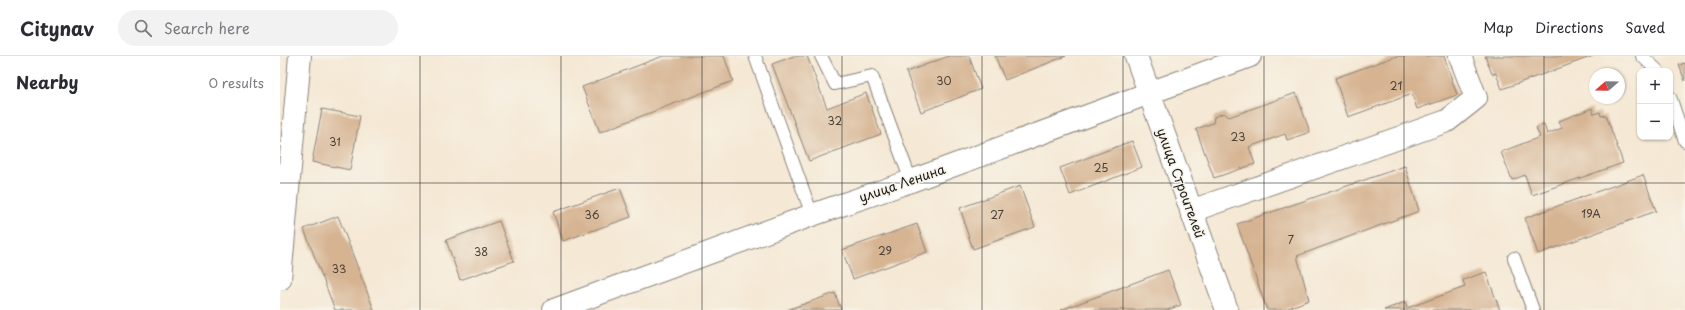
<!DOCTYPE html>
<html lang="en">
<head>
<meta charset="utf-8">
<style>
  :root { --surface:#fff; --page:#f2f2f3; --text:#2b2b33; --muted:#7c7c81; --line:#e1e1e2 }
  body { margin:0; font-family:"Playpen Sans",sans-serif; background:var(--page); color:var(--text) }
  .controls { position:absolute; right:12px; top:12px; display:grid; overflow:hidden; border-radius:8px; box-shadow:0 1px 3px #0004 }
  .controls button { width:36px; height:36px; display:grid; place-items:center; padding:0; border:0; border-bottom:1px solid var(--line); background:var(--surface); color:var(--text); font:20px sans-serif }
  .compass { position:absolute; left:1309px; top:12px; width:36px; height:36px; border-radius:50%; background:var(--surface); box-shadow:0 1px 3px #0004; rotate:250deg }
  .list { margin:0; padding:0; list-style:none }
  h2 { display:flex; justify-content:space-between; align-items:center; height:52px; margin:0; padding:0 16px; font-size:17px }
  h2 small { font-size:13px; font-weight:400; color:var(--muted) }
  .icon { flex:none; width:22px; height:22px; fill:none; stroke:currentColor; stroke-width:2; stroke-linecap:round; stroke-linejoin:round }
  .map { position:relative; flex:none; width:1405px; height:254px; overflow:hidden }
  header { display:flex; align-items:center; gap:24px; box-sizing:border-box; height:56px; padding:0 20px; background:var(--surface); border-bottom:1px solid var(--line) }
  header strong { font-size:19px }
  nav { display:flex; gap:22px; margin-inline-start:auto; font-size:14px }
  .search { width:280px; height:36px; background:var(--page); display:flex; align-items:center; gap:10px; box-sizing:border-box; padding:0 14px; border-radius:22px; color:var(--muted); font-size:15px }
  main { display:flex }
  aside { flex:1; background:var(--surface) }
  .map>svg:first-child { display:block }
</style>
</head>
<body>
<header>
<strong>Citynav</strong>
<div class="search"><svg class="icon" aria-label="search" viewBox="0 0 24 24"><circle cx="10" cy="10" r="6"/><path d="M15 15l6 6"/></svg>Search here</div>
<nav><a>Map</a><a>Directions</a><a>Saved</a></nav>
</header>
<main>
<aside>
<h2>Nearby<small>0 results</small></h2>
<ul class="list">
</ul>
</aside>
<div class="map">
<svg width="1405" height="254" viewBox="0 0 1405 254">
  <rect width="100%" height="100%" fill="#f7f3e8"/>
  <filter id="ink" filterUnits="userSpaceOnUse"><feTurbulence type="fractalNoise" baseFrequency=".025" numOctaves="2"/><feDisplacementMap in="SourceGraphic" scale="8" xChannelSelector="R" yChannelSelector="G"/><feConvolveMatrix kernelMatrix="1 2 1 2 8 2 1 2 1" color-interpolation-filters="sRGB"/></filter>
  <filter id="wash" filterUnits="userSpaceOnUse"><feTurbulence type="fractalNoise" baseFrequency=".012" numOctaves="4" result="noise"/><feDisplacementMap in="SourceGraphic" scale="16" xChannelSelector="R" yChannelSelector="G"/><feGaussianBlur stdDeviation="0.9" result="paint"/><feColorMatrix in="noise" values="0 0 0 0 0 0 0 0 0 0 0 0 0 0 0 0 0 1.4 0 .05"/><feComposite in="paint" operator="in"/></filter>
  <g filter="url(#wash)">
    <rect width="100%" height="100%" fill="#f5e8d4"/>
    <g id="blocks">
      <!-- building -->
      <g fill="#d6b391">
        <path d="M 383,0 L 444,0 L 453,25 L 320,76 L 302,31 Z"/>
        <path d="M 514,0 L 527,0 L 547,52 L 586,37 L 601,78 L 529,105 L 492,8 Z"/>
        <path d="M 669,0 L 689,0 L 701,33 L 641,56 L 626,16 Z"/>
        <path d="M 715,0 L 786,0 L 725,24 Z"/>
        <path d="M 1117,0 L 1164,0 L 1177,39 L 1137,53 L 1132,38 L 1068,61 L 1055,22 Z"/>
        <path d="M 1205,0 L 1313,0 L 1222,33 L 1216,17 L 1212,18 Z"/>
        <path d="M 1405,7 L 1405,25 L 1399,9 Z"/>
        <path d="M 1016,37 L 1030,76 L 1007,84 L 1005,78 L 969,91 L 975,108 L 934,122 L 916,73 L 933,67 L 934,61 L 944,57 L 949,61 Z"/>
        <path d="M 1312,52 L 1314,58 L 1320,56 L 1321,60 L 1326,59 L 1343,107 L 1252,139 L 1245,119 L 1232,124 L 1221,96 L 1260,81 L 1256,72 L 1264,68 L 1267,78 L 1282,72 L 1279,65 Z"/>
        <path d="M 42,53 L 80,60 L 70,114 L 32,106 Z"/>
        <path d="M 852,85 L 862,111 L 790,139 L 780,112 Z"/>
        <path d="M 1125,110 L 1139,155 L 1017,200 L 1029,244 L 1003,254 L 987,254 L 957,168 Z"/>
        <path d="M 1363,119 L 1376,155 L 1258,198 L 1245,162 Z"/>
        <path d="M 740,130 L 755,171 L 693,193 L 684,167 L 685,167 L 680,152 Z"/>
        <path d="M 340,132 L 351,161 L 283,185 L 273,156 Z"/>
        <path d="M 58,160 L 94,254 L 55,254 L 24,173 Z"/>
        <path d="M 219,165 L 234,205 L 180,224 L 166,184 Z"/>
        <path d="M 637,168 L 647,196 L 573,223 L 562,194 Z"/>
        <path d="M 888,214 L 901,249 L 887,254 L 781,254 Z"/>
        <path d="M 1206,216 L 1220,254 L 1104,254 L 1125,246 L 1127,252 L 1185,231 L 1183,224 Z"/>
        <path d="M 555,237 L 561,254 L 507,254 Z"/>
      </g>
    </g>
  </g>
  <g filter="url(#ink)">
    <use href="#blocks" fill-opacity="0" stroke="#888278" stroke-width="1"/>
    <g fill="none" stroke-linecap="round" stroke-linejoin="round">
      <defs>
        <g id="service">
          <path d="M 475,0 L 532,159"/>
          <path d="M 541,0 L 555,28 L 592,20 L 631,125"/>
          <path d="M 1362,0 L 1378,15"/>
          <path d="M 1390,41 L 1405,85"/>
          <path d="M 1234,202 L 1253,254"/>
        </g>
        <g id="minor">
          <path d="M 856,0 L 947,254"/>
          <path d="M 911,155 L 1167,65 L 1196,42 L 1180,0"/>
          <path d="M 0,223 L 20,0"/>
        </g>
        <path id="secondary" d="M 274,254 L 532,159 L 631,125 L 970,0"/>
      </defs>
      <!-- service casing -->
      <use href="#service" stroke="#888278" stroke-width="14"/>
      <!-- minor casing -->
      <use href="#minor" stroke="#888278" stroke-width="24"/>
      <!-- secondary casing -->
      <use href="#secondary" stroke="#888278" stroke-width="24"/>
      <!-- service -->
      <use href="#service" stroke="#fff" stroke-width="12"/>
      <!-- minor -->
      <use href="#minor" stroke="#fff" stroke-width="22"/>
      <!-- secondary -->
      <use href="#secondary" stroke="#fff" stroke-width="22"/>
    </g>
  </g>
  <!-- grid -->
  <path fill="none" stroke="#1c1c1c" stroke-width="1" stroke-opacity="0.55" d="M 140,0 L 140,254M 281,0 L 281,254M 422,0 L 422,254M 562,0 L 562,254M 702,0 L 702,254M 843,0 L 843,254M 984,0 L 984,254M 1124,0 L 1124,254M 1264,0 L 1264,254M 0,127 L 1405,127"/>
  <g text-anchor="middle" stroke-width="3" stroke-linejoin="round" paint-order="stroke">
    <!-- number labels -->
    <g font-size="11" fill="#4a4239">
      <text x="664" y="29">30</text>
      <text x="1116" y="34">21</text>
      <text x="555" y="69">32</text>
      <text x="958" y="85">23</text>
      <text x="55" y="90">31</text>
      <text x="821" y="116">25</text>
      <text x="1311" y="162">19А</text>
      <text x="312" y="163">36</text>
      <text x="717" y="163">27</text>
      <text x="1011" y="188">7</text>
      <text x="605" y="199">29</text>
      <text x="201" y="200">38</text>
      <text x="59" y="217">33</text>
    </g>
    <!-- street labels -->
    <g font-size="13" fill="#1c1c1c" stroke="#f7f3e8">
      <text transform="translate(622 127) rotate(-19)" y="5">улица Ленина</text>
      <text transform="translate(901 127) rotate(70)" y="5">улица Строителей</text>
    </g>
  </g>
</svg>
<div class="controls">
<button>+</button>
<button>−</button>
</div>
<svg class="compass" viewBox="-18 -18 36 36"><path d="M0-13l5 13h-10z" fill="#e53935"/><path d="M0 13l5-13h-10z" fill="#7c7c81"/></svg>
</div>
</main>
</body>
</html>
